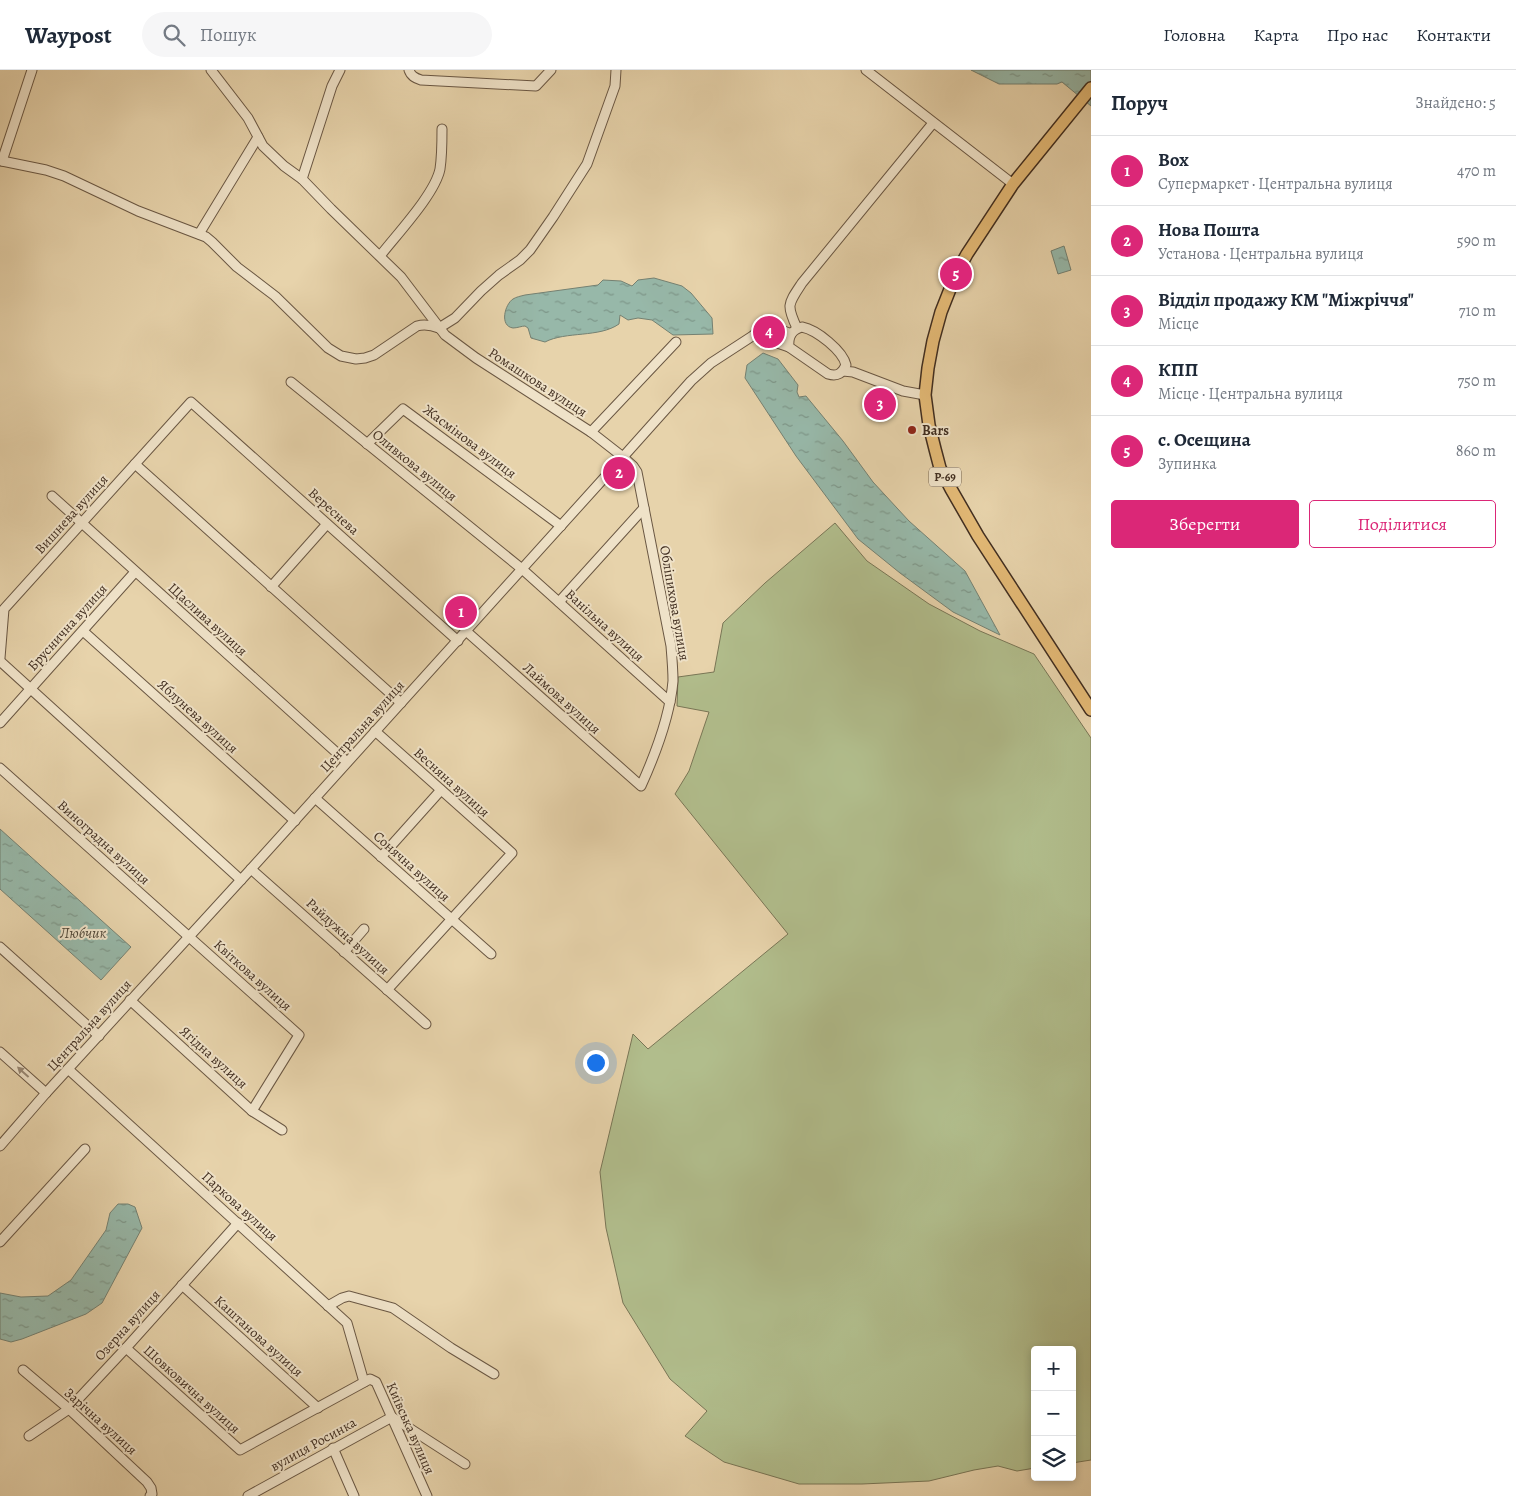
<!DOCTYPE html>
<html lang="uk">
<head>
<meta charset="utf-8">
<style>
  :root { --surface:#fff; --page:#f6f6f7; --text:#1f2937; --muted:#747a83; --line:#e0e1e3; --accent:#db2777 }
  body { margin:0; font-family:Alegreya,serif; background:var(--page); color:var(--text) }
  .controls { position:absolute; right:15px; bottom:15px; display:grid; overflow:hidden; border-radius:5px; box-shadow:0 2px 8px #0003 }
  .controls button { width:45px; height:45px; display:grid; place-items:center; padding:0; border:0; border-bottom:1px solid var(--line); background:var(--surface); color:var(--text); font:25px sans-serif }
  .you { position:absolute; left:595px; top:992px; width:18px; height:18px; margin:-12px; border:4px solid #fff; border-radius:50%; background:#1a73e8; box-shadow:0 0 0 8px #1a73e833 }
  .badge { display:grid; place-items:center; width:32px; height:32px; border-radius:50%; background:var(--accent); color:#fff; font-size:16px; font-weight:700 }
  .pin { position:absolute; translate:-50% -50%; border:2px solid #fff; box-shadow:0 1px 5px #0006 }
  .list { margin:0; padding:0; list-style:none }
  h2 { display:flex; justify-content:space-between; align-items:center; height:65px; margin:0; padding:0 20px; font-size:21px }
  h2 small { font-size:16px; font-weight:400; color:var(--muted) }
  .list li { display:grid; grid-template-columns:32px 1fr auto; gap:15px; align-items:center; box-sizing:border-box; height:70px; padding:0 20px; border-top:1px solid var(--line) }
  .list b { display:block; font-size:19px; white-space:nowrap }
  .list p { margin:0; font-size:16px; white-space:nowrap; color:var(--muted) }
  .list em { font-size:16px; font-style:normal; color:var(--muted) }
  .actions { display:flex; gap:10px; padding:15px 20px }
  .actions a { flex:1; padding:11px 0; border:1px solid var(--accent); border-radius:5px; text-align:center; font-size:18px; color:var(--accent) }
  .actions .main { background:var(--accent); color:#fff }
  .icon { flex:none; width:28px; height:28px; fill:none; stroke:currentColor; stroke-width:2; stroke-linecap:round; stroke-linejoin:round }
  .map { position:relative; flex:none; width:1091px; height:1426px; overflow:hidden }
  header { display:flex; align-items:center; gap:30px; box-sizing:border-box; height:70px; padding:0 25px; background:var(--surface); border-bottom:1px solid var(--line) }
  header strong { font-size:24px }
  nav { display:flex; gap:28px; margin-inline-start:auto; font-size:18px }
  .search { width:350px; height:45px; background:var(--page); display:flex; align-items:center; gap:12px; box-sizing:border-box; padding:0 18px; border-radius:28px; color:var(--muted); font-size:19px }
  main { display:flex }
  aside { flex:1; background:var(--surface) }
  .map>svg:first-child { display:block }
</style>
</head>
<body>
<header>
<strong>Waypost</strong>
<div class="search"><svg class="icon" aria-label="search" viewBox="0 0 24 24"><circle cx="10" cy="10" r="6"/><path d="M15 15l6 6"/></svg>Пошук</div>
<nav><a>Головна</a><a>Карта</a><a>Про нас</a><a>Контакти</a></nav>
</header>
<main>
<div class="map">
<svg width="1091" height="1426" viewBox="0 0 1091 1426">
  <defs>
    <pattern id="water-ripples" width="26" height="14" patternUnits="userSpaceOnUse" patternTransform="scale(1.25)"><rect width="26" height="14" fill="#97b8a9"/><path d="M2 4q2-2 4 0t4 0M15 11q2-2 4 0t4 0" fill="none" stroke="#7d9689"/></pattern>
  </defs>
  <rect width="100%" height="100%" fill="#e7d3ab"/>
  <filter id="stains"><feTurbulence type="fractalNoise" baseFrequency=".004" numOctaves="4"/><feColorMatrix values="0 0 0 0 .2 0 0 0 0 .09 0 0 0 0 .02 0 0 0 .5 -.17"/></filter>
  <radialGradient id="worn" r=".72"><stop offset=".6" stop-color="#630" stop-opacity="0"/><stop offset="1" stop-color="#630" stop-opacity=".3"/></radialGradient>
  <!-- green -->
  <path fill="#b1bd8c" stroke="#797656" d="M 835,453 L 867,491 L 929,534 L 980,561 L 1034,584 L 1091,668 L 1091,1390 L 1072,1393 L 1072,1280 L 1035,1280 L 1035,1398 L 1017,1401 L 998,1396 L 974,1400 L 929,1411 L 862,1414 L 799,1414 L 724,1392 L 685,1366 L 707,1341 L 670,1309 L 623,1233 L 606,1158 L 600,1102 L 633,964 L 648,979 L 788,864 L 675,724 L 689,701 L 709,642 L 677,636 L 678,607 L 714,602 L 723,553 L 765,513 Z"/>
  <!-- water -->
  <g fill="url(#water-ripples)" stroke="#758172">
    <path d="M 971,0 L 1091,0 L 1091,36 L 1062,12 L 1057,14 L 999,14 Z"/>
    <path d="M 1064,176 L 1071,200 L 1058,204 L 1051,181 Z"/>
    <path d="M 654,208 L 682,216 L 691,223 L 712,248 L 713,264 L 673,265 L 652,250 L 638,248 L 628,250 L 620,245 L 619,254 C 599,268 566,261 545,272 L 531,268 L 528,258 L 525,256 C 522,256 517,258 513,258 C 499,256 505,234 513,229 C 516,227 521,226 525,225 L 598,215 L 603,210 L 621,211 L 632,216 L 638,210 Z"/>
    <path d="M 763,283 L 778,289 L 798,315 L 797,322 L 799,327 L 806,326 L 843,371 L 873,412 L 909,451 L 965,501 L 1000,565 L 953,542 L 900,503 L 858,469 L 796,386 L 745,308 L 747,295 Z"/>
    <path d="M 0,759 L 131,877 L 101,910 L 0,819 Z"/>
    <path d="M 118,1134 L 128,1134 L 135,1137 L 142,1158 L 102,1233 L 86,1244 L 22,1269 L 11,1272 L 0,1269 L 0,1223 L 21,1227 L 48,1226 L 71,1210 L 106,1160 L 110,1143 Z"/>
  </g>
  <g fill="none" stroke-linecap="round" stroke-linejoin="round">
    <defs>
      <g id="minor">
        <path d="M 211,0 L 248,48 L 263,76 L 284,96 L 302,109 L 331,139 L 401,207 L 445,265 L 476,288 L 591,362 L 623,387 L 633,396 L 637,402 L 671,576 C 672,588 673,600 673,611 C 670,646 655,685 641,716 L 466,561"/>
        <path d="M 409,0 C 411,6 415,8 421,10 L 536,16 L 551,0"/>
        <path d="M 866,0 L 1013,114"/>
        <path d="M 0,90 L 2,91 L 32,0"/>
        <path d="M 2,91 L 46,100 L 64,106 L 138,141 L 206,167 L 212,172 L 237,197 L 275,226 L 328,278 L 341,286 L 356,289 L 365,288 L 374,285 L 417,256 C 425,254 431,255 439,258"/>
        <path d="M 302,109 L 332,16 L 340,0"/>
        <path d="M 199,164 L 258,67"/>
        <path d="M 380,186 C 397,164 435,124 440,99 C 442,86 442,72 442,59"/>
        <path d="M 802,257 C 817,260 843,281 846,295 C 842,303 838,307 828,304 L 789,277 C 788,267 791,260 802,257 Z"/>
        <path d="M 439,258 L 455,248 L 481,221 L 499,205 L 520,190 L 530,180 L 553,147 L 587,94 L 615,16 L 616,0"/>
        <path d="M 797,258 C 786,235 788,234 802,213 L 933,53"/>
        <path d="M 754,265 L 789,277"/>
        <path d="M 843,301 L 853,302 L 903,321 L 925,325"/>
        <path d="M 291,312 L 522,499 L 670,632"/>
        <path d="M 591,362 L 676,272"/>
        <path d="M 367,374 L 403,339 L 561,456"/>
        <path d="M 135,394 L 401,633"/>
        <path d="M 52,426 L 347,692"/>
        <path d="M 271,517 L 327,454"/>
        <path d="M 559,532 L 644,438"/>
        <path d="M 83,561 L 295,751"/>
        <path d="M 0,588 L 4,539 L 191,332 L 458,571"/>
        <path d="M 0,591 L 241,810"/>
        <path d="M 0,653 L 135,502"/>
        <path d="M 375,661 L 512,783 L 387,920"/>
        <path d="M 0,698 L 299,965 L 252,1041"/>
        <path d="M 315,728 L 491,884"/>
        <path d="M 381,787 L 441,720"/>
        <path d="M 251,799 L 426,954"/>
        <path d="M 0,877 L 99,966"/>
        <path d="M 344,882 L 364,859"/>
        <path d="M 130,930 L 252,1041 L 282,1060"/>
        <path d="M 0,982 L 46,1023"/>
        <path d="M 68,999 L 347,1253 L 364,1312"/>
        <path d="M 0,1076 L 46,1023 L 251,799 L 623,387 L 691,311 L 711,293 L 754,265 L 761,257 L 766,255 L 772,256 L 791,264"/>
        <path d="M 0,1172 L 85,1079"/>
        <path d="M 182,1215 L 318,1338"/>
        <path d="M 328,1236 L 342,1228 L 349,1226 L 393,1238 L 451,1278 L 494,1304"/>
        <path d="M 126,1278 L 240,1380 L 370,1309 L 376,1312 L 427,1426"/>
        <path d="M 23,1300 L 69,1339 L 147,1412 L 151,1418 L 152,1424 L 150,1426"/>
        <path d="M 29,1366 L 69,1339 L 126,1278 L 238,1153"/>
        <path d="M 333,1378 L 354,1426"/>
        <path d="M 248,1426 L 392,1347 L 465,1394"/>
      </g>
      <path id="major" d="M 1091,18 L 1013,114 L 967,184 L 956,204 L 941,242 L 933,271 L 928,298 L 925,325 L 929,355 L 935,379 L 940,398 L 951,419 L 978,466 L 1091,640"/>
    </defs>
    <!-- minor casing -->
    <use href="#minor" stroke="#6a5743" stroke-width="11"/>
    <!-- major casing -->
    <use href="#major" stroke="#412e20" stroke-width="14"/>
    <!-- minor -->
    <use href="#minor" stroke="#efe2c8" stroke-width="9"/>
    <!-- major -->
    <use href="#major" stroke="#e4ba76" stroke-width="11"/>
  </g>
  <!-- one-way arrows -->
  <defs><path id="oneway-solid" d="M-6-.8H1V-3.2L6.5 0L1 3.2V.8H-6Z" transform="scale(1.25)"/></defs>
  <use fill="#988874" href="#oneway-solid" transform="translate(23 1002) rotate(-138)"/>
  <!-- markers -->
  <circle fill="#8f2418" stroke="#efe2c8" stroke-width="2" cx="912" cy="360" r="5"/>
  <g text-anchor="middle" stroke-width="4" stroke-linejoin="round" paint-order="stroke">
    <!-- shield labels -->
    <rect fill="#efe2c8" stroke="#756452" stroke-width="1" x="929" y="397.5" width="32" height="19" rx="4"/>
    <g font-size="12" font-weight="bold" fill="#412e20">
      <text x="945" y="411">Р-69</text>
    </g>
    <!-- street labels -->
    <g font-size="14" fill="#412e20" stroke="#efe2c8">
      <text transform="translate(538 312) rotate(33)" y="5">Ромашкова вулиця</text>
      <text transform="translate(470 371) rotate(37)" y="5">Жасмінова вулиця</text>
      <text transform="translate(415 395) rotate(39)" y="5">Оливкова вулиця</text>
      <text transform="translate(334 441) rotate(42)" y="5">Вереснева</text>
      <text transform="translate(71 444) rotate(-48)" y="5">Вишнева вулиця</text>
      <text transform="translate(675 533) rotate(80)" y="5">Обліпихова вулиця</text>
      <text transform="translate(208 549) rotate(42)" y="5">Щаслива вулиця</text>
      <text transform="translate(605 555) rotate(42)" y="5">Ванільна вулиця</text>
      <text transform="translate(67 557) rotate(-48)" y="5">Бруснична вулиця</text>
      <text transform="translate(562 628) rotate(42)" y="5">Лаймова вулиця</text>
      <text transform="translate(198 646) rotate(42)" y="5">Яблунева вулиця</text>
      <text transform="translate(362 656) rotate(-48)" y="5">Центральна вулиця</text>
      <text transform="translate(452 712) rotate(42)" y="5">Весняна вулиця</text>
      <text transform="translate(104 772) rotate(42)" y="5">Виноградна вулиця</text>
      <text transform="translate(412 796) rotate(42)" y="5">Сонячна вулиця</text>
      <text transform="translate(348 866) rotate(42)" y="5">Райдужна вулиця</text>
      <text transform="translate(253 905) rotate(42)" y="5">Квіткова вулиця</text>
      <text transform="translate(89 955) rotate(-48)" y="5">Центральна вулиця</text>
      <text transform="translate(214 987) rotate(42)" y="5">Ягідна вулиця</text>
      <text transform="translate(240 1136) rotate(42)" y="5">Паркова вулиця</text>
      <text transform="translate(127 1255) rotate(-48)" y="5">Озерна вулиця</text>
      <text transform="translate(259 1266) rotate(42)" y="5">Каштанова вулиця</text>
      <text transform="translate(192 1319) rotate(42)" y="5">Шовковична вулиця</text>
      <text transform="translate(101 1351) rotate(42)" y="5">Зарічна вулиця</text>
      <text transform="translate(411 1358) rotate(66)" y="5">Київська вулиця</text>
      <text transform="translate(313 1374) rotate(-29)" y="5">вулиця Росинка</text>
    </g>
    <!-- poi labels -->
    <g font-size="14" font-weight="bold" fill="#412e20" stroke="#efe2c8" text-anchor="start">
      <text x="922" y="365">Bars</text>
    </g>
    <!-- water labels -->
    <g font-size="15" font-style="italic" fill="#524a3b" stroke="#efe2c8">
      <text x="83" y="868">Любчик</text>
    </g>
  </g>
  <rect width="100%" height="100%" filter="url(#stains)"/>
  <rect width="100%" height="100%" fill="url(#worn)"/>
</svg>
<div class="controls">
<button>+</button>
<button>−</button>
<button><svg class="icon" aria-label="layers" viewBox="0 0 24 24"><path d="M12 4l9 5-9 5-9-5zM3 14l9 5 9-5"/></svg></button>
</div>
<div class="you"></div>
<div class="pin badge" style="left:461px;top:542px">1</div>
<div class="pin badge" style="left:619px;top:403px">2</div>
<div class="pin badge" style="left:880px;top:334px">3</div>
<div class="pin badge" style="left:769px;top:262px">4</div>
<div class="pin badge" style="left:956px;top:204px">5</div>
</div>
<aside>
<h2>Поруч<small>Знайдено: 5</small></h2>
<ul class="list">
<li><span class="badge">1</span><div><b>Box</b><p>Супермаркет · Центральна вулиця</p></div><em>470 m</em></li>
<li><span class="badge">2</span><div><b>Нова Пошта</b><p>Установа · Центральна вулиця</p></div><em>590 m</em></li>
<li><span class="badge">3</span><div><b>Відділ продажу КМ &quot;Міжріччя&quot;</b><p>Місце</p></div><em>710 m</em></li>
<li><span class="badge">4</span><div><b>КПП</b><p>Місце · Центральна вулиця</p></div><em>750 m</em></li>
<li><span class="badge">5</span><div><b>с. Осещина</b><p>Зупинка</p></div><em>860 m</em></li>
</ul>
<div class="actions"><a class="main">Зберегти</a><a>Поділитися</a></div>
</aside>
</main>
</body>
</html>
